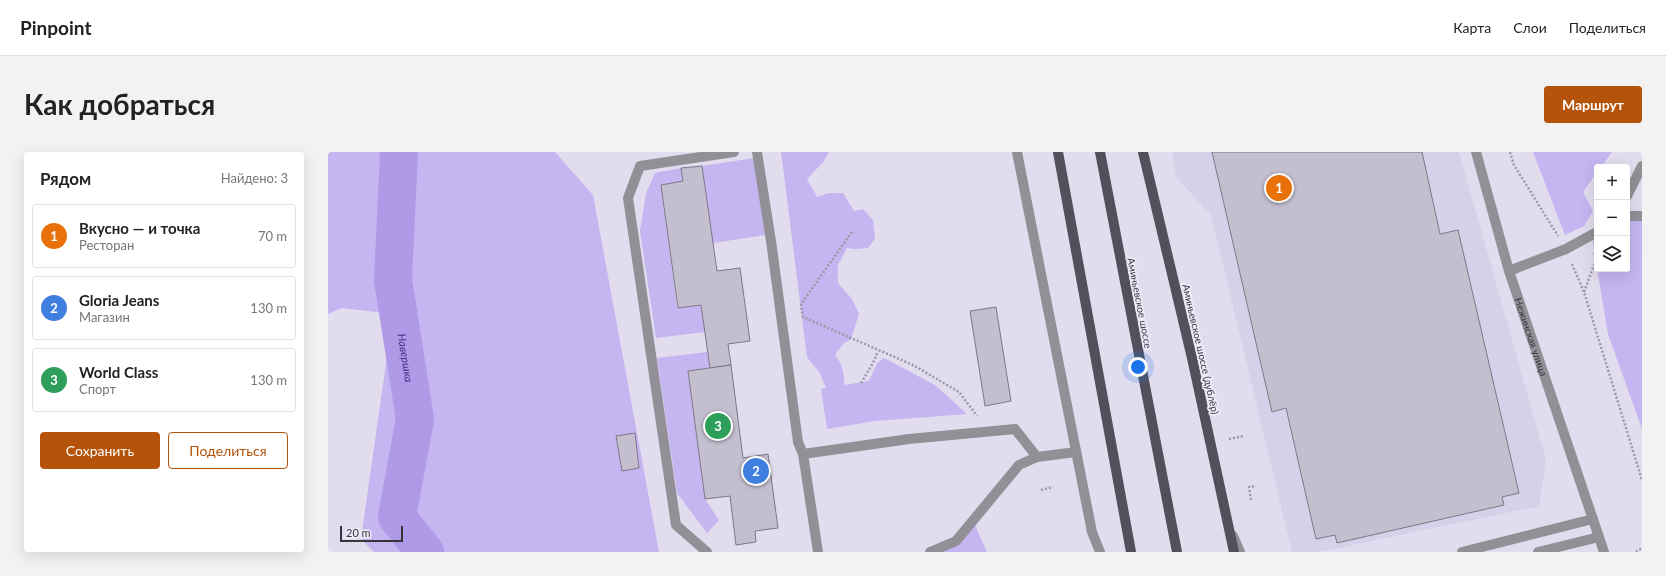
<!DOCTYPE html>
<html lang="ru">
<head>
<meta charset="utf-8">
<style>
  :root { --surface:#fff; --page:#f2f2f2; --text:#222; --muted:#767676; --line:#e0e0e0; --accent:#b45309 }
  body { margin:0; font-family:Lato,sans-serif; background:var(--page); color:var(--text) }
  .controls { position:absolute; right:12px; top:12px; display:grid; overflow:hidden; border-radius:4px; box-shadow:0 4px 16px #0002 }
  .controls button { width:36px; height:36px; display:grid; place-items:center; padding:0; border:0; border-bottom:1px solid var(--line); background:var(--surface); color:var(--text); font:20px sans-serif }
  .scale { position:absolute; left:12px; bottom:10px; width:63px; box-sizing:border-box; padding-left:4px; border:2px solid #36343b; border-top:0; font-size:11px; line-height:14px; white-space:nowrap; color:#36343b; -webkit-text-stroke:3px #efebfb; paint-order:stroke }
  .you { position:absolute; left:810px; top:215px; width:14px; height:14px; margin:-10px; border:3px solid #fff; border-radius:50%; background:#1a73e8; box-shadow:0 0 0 6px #1a73e833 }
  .badge { display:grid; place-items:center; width:26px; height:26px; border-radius:50%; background:var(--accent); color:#fff; font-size:13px; font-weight:700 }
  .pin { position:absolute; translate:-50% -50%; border:2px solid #fff; box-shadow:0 1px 4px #0006 }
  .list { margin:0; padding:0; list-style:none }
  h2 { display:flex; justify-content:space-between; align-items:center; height:52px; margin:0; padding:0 16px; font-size:17px }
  h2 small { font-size:13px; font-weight:400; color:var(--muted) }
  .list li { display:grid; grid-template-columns:26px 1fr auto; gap:12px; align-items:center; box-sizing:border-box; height:64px; margin:0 8px 8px; padding:0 8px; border:1px solid var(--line); border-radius:4px }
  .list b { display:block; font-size:15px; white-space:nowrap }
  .list p { margin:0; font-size:13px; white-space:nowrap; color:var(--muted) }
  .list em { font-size:13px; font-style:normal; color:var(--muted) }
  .actions { display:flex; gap:8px; padding:12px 16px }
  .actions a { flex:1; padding:9px 0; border:1px solid var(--accent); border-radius:4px; text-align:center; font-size:14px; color:var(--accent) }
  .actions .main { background:var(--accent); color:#fff }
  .icon { flex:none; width:22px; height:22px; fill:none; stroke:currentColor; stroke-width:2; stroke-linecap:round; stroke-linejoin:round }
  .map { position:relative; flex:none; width:1314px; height:400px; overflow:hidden; border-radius:4px }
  header { display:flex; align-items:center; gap:24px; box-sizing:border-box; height:56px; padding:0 20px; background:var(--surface); border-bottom:1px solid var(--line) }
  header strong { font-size:19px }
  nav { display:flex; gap:22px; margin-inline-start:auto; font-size:14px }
  .intro { display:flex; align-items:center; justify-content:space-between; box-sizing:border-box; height:96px; padding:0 24px }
  h1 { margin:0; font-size:28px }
  .button { padding:10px 18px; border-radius:4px; background:var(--accent); color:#fff; font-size:14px; font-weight:700 }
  main { display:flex; gap:24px; padding:0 24px }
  aside { flex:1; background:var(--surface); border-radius:4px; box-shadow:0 4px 16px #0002 }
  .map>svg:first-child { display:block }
</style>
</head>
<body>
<header>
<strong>Pinpoint</strong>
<nav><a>Карта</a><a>Слои</a><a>Поделиться</a></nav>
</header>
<div class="intro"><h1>Как добраться</h1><a class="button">Маршрут</a></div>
<main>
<aside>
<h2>Рядом<small>Найдено: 3</small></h2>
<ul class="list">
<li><span class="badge" style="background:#e8710a">1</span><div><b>Вкусно — и точка</b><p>Ресторан</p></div><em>70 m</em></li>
<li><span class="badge" style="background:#3f7fe0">2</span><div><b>Gloria Jeans</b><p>Магазин</p></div><em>130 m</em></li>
<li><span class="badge" style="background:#2e9e5b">3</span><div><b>World Class</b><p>Спорт</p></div><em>130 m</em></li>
</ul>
<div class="actions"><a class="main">Сохранить</a><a>Поделиться</a></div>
</aside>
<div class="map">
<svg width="1314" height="400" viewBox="0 0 1314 400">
  <rect width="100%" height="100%" fill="#e1ddee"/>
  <!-- built -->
  <path fill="#d6d1e8" d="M 844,0 L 1131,0 L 1218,308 L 1211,354 L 991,400 L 964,400 L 883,63 L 848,25 Z"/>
  <!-- green -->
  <g fill="#c5b5f1">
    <path d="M 0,0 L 227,0 L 265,43 L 331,400 L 46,400 L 33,387 L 65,162 L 14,156 L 0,162 Z"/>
    <path d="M 453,0 L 501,0 L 496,9 L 479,27 L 489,45 L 501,41 L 515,41 L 526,59 L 535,57 L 545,68 L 547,87 L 540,96 L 527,97 L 519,96 L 510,113 L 510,131 L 524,147 L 531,162 L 523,187 L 515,192 L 507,203 C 514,212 517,222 516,233 L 541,229 L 549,211 L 556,206 L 607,233 L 639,262 L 547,269 L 499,277 L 493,237 L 498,236 L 492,221 L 479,205 Z"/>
    <path d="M 1205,0 L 1284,0 L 1273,15 L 1269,15 L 1269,20 L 1255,40 L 1265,59 L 1256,74 L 1237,83 Z"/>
    <path d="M 426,6 L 437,83 L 385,91 L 374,14 Z"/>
    <path d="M 353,16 L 355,29 L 333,33 L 349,156 L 373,153 L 377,180 L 328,186 L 312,79 L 318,41 L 327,21 Z"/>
    <path d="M 1299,64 L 1314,64 L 1314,277 L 1280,182 L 1269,117 L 1299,117 Z"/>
    <path d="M 1269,80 L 1269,117 L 1264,83 Z"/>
    <path d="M 379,200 L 384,216 L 360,219 L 377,347 L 391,368 L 379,381 L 349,341 L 329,206 Z"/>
    <path d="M 645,369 L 659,400 L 602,400 L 628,389 Z"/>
  </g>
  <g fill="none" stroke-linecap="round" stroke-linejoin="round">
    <!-- river -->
    <path stroke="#b09ae8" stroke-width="38" id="s1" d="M 71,0 L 65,128 L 87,267 L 69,365 L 97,400"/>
  </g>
  <!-- building -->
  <g fill="#c3bfcf" stroke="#7b7887">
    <path d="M 884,0 L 1094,0 L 1112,82 L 1130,78 L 1191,341 L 1174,345 L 1176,353 L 1009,391 L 1007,383 L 988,387 L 958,256 L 944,260 Z"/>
    <path d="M 374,14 L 389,119 L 412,116 L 422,189 L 400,192 L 403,213 L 382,216 L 373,153 L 350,156 L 333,33 L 355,29 L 353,16 Z"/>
    <path d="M 668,155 L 683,249 L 657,254 L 642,159 Z"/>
    <path d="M 403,213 L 415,306 L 440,302 L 450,376 L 427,379 L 428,390 L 408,393 L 402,344 L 377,347 L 360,219 Z"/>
    <path d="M 307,281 L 311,316 L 294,319 L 288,284 Z"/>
  </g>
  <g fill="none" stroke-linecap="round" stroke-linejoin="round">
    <!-- path -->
    <g stroke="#9c99a6" stroke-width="2.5" stroke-dasharray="2 2" stroke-linecap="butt">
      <path d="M 1182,0 L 1186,13 L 1230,84"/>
      <path d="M 524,80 L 473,152 L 475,165 L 585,213 L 631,240 L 649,264"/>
      <path d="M 1244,112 L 1256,140 L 1314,328"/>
      <path d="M 1256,140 L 1268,108 L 1266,99"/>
      <path d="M 533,231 L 545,211 L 550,199"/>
      <path d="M 901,287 L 916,284"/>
      <path d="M 713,338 L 725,335"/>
      <path d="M 923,348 L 921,335 L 928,334"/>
      <path d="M 1308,400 L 1314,396"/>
    </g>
    <!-- minor -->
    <g stroke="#929097" stroke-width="10">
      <path d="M 429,0 L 443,89 L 470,290 L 475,302"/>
      <path d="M 689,0 L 764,380 L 772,400"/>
      <path id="s2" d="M 1148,0 L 1181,119 L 1276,400"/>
      <path d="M 1299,44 L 1314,14"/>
      <path d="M 1299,64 L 1314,64"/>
      <path d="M 1181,119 L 1238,97 L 1269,80"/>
      <path d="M 905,384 L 912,400"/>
      <path d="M 379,400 L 348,373 L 300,46 L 312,14 L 406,0"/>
      <path d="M 490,400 L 475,302 L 581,287 L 687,277 L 709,305 L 748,300"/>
      <path d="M 602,400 L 628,389 L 691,313 L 709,305"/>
      <path d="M 1134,400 L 1265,367"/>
      <path d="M 1210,400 L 1271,385"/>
    </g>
    <!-- major -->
    <g stroke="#52505b" stroke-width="10">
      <path d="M 730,0 L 803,400"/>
      <path d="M 772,0 L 849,400"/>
      <path d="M 815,0 L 864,206 L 906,400"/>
    </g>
  </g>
  <g text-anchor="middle" stroke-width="3.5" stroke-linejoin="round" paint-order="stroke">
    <!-- street labels -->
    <g font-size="10" fill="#36343b" stroke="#efebfb">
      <text transform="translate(812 151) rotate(79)" y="4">Аминьевское шоссе</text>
      <text dy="4" stroke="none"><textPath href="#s2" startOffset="193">Нежинская улица</textPath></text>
      <text transform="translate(873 197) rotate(77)" y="4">Аминьевское шоссе (дублёр)</text>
    </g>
    <!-- water labels -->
    <g font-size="11" font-style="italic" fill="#4a2882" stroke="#efebfb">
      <text dy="4" stroke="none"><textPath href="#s1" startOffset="207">Навершка</textPath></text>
    </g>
  </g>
</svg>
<div class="controls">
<button>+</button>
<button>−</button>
<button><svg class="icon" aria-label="layers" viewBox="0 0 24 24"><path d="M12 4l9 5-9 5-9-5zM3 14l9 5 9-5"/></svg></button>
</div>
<div class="scale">20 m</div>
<div class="you"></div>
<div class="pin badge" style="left:951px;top:36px;background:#e8710a">1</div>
<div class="pin badge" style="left:428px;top:319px;background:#3f7fe0">2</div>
<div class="pin badge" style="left:390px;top:274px;background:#2e9e5b">3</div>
</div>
</main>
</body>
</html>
